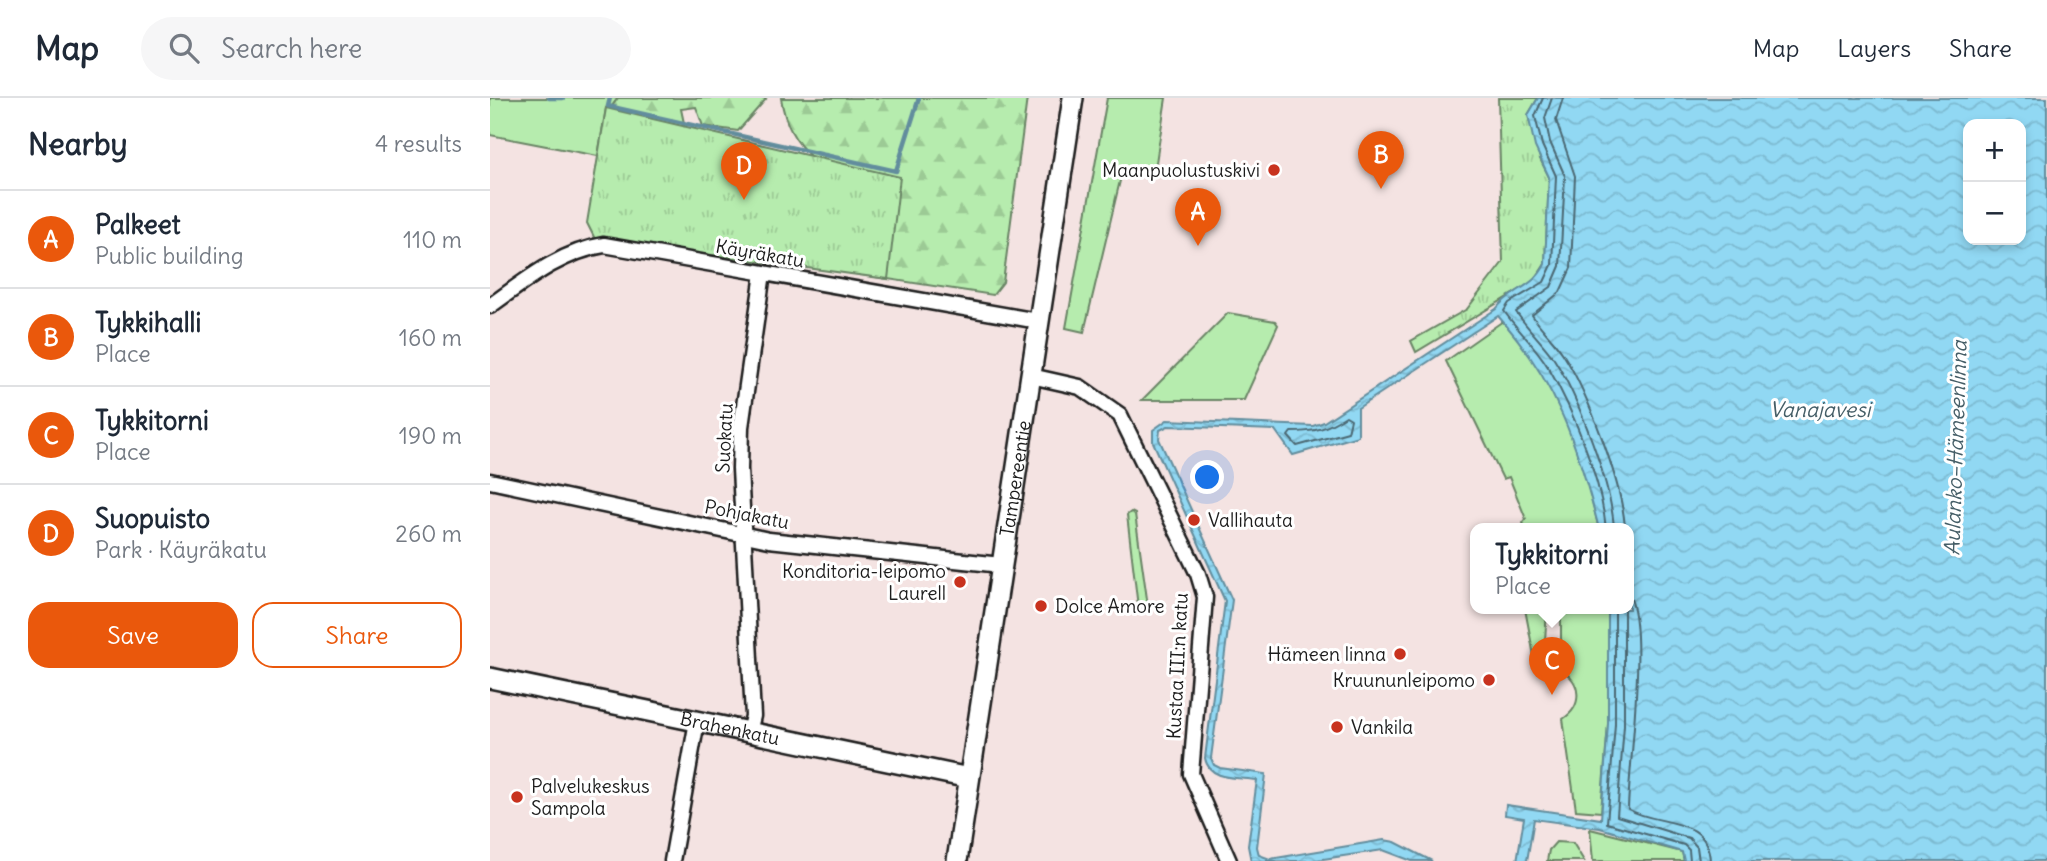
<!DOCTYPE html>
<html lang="en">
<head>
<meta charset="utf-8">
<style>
  :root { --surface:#fff; --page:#f6f6f7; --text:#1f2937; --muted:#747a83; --line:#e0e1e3; --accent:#ea580c }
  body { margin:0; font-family:Delius,sans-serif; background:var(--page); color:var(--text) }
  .controls { position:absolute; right:21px; top:21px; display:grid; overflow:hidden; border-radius:14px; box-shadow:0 4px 10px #0003 }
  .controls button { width:63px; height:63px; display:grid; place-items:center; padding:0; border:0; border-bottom:2px solid var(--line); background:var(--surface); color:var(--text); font:35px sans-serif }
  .you { position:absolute; left:718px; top:380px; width:24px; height:24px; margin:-18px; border:5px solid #fff; border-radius:50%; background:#1a73e8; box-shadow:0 0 0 10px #1a73e833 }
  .badge { display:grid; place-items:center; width:46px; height:46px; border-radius:50%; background:var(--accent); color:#fff; font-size:23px; font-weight:700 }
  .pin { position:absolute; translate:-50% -58px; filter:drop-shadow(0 2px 4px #0008) }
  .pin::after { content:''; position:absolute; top:37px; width:24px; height:21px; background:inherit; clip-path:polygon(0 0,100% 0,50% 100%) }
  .popup { position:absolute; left:980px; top:425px; width:164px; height:91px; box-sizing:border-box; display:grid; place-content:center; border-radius:14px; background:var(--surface); filter:drop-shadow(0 2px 5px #0005); font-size:23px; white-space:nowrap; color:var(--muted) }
  .popup b { font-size:26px; color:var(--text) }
  .popup::after { content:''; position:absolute; left:50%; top:100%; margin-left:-14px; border:14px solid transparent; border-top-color:var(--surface) }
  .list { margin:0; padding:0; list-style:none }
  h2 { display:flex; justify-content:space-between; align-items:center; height:91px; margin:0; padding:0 28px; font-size:30px }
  h2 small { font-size:23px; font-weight:400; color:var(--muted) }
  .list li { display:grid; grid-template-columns:46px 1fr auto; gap:21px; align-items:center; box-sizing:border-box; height:98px; padding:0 28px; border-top:2px solid var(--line) }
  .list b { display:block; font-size:26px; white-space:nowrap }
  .list p { margin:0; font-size:23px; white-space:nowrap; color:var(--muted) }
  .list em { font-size:23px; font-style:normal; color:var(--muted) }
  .actions { display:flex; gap:14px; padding:21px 28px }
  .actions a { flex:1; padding:16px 0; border:2px solid var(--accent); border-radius:21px; text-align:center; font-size:24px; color:var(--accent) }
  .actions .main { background:var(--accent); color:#fff }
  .icon { flex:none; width:38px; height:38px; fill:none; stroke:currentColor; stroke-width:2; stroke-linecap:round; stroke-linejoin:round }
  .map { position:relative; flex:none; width:1557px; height:763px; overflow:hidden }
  header { display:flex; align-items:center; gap:42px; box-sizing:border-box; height:98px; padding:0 35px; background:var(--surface); border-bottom:2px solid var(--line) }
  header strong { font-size:33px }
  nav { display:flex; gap:38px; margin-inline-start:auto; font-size:24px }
  .search { width:490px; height:63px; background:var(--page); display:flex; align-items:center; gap:18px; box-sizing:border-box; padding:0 24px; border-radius:38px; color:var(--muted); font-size:26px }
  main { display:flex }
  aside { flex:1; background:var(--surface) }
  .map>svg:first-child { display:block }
</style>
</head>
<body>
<header>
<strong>Map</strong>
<div class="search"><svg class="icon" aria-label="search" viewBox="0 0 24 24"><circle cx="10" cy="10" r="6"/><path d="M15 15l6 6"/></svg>Search here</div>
<nav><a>Map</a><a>Layers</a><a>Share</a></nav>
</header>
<main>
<aside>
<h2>Nearby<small>4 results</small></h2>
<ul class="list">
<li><span class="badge">A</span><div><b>Palkeet</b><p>Public building</p></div><em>110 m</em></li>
<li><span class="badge">B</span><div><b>Tykkihalli</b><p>Place</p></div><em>160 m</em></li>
<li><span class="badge">C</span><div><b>Tykkitorni</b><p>Place</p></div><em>190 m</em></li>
<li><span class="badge">D</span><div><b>Suopuisto</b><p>Park · Käyräkatu</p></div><em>260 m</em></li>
</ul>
<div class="actions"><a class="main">Save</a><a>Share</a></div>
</aside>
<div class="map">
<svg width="1557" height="763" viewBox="0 0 1557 763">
  <defs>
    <pattern id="forest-firs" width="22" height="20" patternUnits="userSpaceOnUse" patternTransform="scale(1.75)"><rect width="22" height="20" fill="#b6ecae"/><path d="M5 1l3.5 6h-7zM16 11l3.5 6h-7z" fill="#9cca95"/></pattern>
    <pattern id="park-tufts" width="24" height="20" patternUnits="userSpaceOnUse" patternTransform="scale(1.75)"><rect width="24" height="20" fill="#b6ecae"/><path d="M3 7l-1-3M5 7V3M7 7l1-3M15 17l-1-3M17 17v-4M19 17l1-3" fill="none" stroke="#9cca95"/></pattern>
    <pattern id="water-waves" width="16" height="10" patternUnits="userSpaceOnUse" patternTransform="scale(1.75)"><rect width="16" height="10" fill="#91d8f3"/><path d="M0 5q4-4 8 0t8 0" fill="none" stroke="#7cb9d0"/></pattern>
  </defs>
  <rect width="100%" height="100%" fill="#f4e3e2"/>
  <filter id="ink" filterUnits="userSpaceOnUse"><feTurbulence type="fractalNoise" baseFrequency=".0143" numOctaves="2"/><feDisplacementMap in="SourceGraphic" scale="14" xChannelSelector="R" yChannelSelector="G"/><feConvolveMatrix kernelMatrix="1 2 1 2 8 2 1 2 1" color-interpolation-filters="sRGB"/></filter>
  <g filter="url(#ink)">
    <!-- grass -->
    <g fill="#b6ecae" stroke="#698465" stroke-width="2">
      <path d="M 0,0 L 128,0 L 120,11 L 116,10 L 108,58 L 0,37 Z"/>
      <path d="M 617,0 L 676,0 L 665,71 L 649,74 L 633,70 L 594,234 L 576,230 Z"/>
      <path d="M 738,215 L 785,223 L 788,227 L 754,302 L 652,302 Z"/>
      <path d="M 1013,223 C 1025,238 1039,253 1050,269 C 1081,315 1096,378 1109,431 L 1036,431 L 1033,425 L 1036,421 L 1019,379 L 1013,381 L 956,263 Z"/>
      <path d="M 641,414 L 645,416 L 658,508 L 655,512 L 648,509 L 637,417 Z"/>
      <path d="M 1035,511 L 1057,511 L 1054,559 L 1044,558 Z"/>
      <path d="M 1071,511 L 1118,511 L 1118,626 L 1111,714 L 1086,712 L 1073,621 C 1093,608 1092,584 1071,572 Z"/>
      <path d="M 1100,731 L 1192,754 L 1194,763 L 1103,763 Z"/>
      <path d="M 1066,744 L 1083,745 L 1094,763 L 1057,763 L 1059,752 Z"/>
    </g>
    <!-- forest -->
    <g fill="url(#forest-firs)" stroke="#698465" stroke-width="2">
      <path d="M 128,0 L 274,0 L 276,1 L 248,33 L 213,28 L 206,9 L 191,11 L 197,39 L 116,16 Z"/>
      <path d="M 291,0 L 537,0 L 513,184 L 503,197 L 279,163 L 323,61 C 304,43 295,26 291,0 Z"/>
    </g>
    <!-- park -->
    <g fill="url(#park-tufts)" stroke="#698465" stroke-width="2">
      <path d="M 1008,0 L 1048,0 L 1038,17 L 1050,61 L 1059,79 L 1055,166 L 1044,183 L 926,254 L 921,243 L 977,211 L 1013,164 Z"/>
      <path d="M 116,10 L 410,79 L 398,181 L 105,141 L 97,125 Z"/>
    </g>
    <!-- water -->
    <path fill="url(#water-waves)" stroke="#628d9d" stroke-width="2" fill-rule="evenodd" d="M 1048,0 L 1557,0 L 1557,763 L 1194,763 L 1192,754 L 1110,730 L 1044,721 L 1037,763 L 1027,763 L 1034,720 L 1015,717 L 1016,707 L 1111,721 L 1118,626 L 1118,511 L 1139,511 L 1139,431 L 1109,431 C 1088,348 1066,282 1008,218 L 868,310 L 868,338 L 803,357 L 785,332 L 678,328 L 670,332 L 669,341 L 742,502 L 721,660 L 724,667 L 730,670 L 776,676 L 767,749 L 769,757 L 780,761 L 894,742 L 905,744 L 942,763 L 922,763 L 893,752 L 820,763 L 761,763 L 758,748 L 767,682 C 748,679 719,683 715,660 L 735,503 L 663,344 L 663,332 L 677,322 L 823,328 L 834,324 L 1006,211 C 1020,192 1045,189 1055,166 L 1059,79 L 1045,49 L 1038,17 ZM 1478,26 L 1531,26 L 1531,142 L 1478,142 Z"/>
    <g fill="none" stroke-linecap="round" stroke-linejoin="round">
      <!-- shore -->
      <g stroke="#4b6772" stroke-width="2">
        <path d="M 1053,0 L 1045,18 L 1052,47 L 1066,78 L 1062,167 L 1054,184 L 1019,205 L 1014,213 C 1027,232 1046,248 1058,269 C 1083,312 1111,380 1116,431"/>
        <path d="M 1062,0 L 1055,20 L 1060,44 L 1075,78 L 1070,168 L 1061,189 L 1026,214 C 1038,231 1053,245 1064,261 C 1088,298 1122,388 1124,431"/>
        <path d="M 1073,0 L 1066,22 L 1085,78 L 1081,170 L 1070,194 L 1042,217 C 1051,231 1064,242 1073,256 C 1097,293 1133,387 1135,431"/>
        <path d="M 856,318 L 861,321 L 858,334 L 807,348 L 798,338 L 801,334 C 825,334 836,331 856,318 Z"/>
        <path d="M 1139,497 C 1158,529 1139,667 1138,711 C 1167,729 1218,716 1220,763"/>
        <path d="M 1125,511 L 1125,626 L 1117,725 L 1194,747 L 1199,752 L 1200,763"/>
        <path d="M 1134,511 L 1134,627 L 1127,718 L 1199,740 L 1207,749 L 1209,763"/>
      </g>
      <!-- stream -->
      <g stroke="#628d9d" stroke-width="4.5">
        <path d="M 59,0 L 73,0"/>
        <path d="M 120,0 L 118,8 L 406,73 L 429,0"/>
      </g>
      <defs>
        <g id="street">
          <path d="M 0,208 C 35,183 70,154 114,147 L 548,223"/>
          <path d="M 541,278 L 590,289 L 630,317 L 708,476 L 715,499 L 701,676 L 739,763"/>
          <path d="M 0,383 L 279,442 L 511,467"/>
          <path d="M 259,634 L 263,618 L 250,371 L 251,329 L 273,175"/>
          <path d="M 182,763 L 207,623"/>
        </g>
        <g id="secondary">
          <path id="s1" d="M 0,580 L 479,680"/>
          <path id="s2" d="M 467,763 L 583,0"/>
        </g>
      </defs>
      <!-- street casing -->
      <use href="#street" stroke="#1c1c1c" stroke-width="19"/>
      <!-- secondary casing -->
      <use href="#secondary" stroke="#1c1c1c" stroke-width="24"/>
      <!-- street -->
      <use href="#street" stroke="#fff" stroke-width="14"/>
      <!-- secondary -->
      <use href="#secondary" stroke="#fff" stroke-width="19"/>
    </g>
  </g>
  <!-- markers -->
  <g fill="#c8321e" stroke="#fff" stroke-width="2.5">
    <circle cx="784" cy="72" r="7"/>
    <circle cx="704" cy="422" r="7"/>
    <circle cx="470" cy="484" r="7"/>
    <circle cx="551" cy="508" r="7"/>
    <circle cx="910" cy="556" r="7"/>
    <circle cx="999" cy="582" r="7"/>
    <circle cx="847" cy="629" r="7"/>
    <circle cx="27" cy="699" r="7"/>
  </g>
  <g text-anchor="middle" stroke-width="6" stroke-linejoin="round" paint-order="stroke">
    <!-- poi labels -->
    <g font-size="19" fill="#1c1c1c" stroke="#fff" text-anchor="end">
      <text x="770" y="79">Maanpuolustuskivi</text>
      <text x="718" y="429" text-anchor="start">Vallihauta</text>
      <text x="456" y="480">Konditoria-leipomo<tspan x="456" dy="22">Laurell</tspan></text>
      <text x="565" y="515" text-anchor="start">Dolce Amore</text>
      <text x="896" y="563">Hämeen linna</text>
      <text x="985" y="589">Kruununleipomo</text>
      <text x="861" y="636" text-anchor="start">Vankila</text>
      <text x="41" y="695" text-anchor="start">Palvelukeskus<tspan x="41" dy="22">Sampola</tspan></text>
    </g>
    <!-- street labels -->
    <g font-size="19" fill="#1c1c1c" stroke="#fff">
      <text transform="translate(270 155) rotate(10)" y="7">Käyräkatu</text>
      <text transform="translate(234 340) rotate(-87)" y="7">Suokatu</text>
      <text dy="7" stroke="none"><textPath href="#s2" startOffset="387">Tampereentie</textPath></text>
      <text transform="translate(257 416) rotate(11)" y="7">Pohjakatu</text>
      <text transform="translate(687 568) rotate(-87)" y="7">Kustaa III:n katu</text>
      <text dy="7" stroke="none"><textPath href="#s1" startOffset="245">Brahenkatu</textPath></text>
    </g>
    <!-- water labels -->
    <g font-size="21" font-style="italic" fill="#455e67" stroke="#fff">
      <text x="1330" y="319">Vanajavesi</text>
      <text transform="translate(1466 350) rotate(-88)" y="7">Aulanko–Hämeenlinna</text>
    </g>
  </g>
</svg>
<div class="controls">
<button>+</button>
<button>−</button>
</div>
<div class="you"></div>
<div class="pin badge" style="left:708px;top:148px">A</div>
<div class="pin badge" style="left:891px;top:91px">B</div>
<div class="pin badge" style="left:1062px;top:597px">C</div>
<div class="popup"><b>Tykkitorni</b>Place</div>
<div class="pin badge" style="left:254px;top:102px">D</div>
</div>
</main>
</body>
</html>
